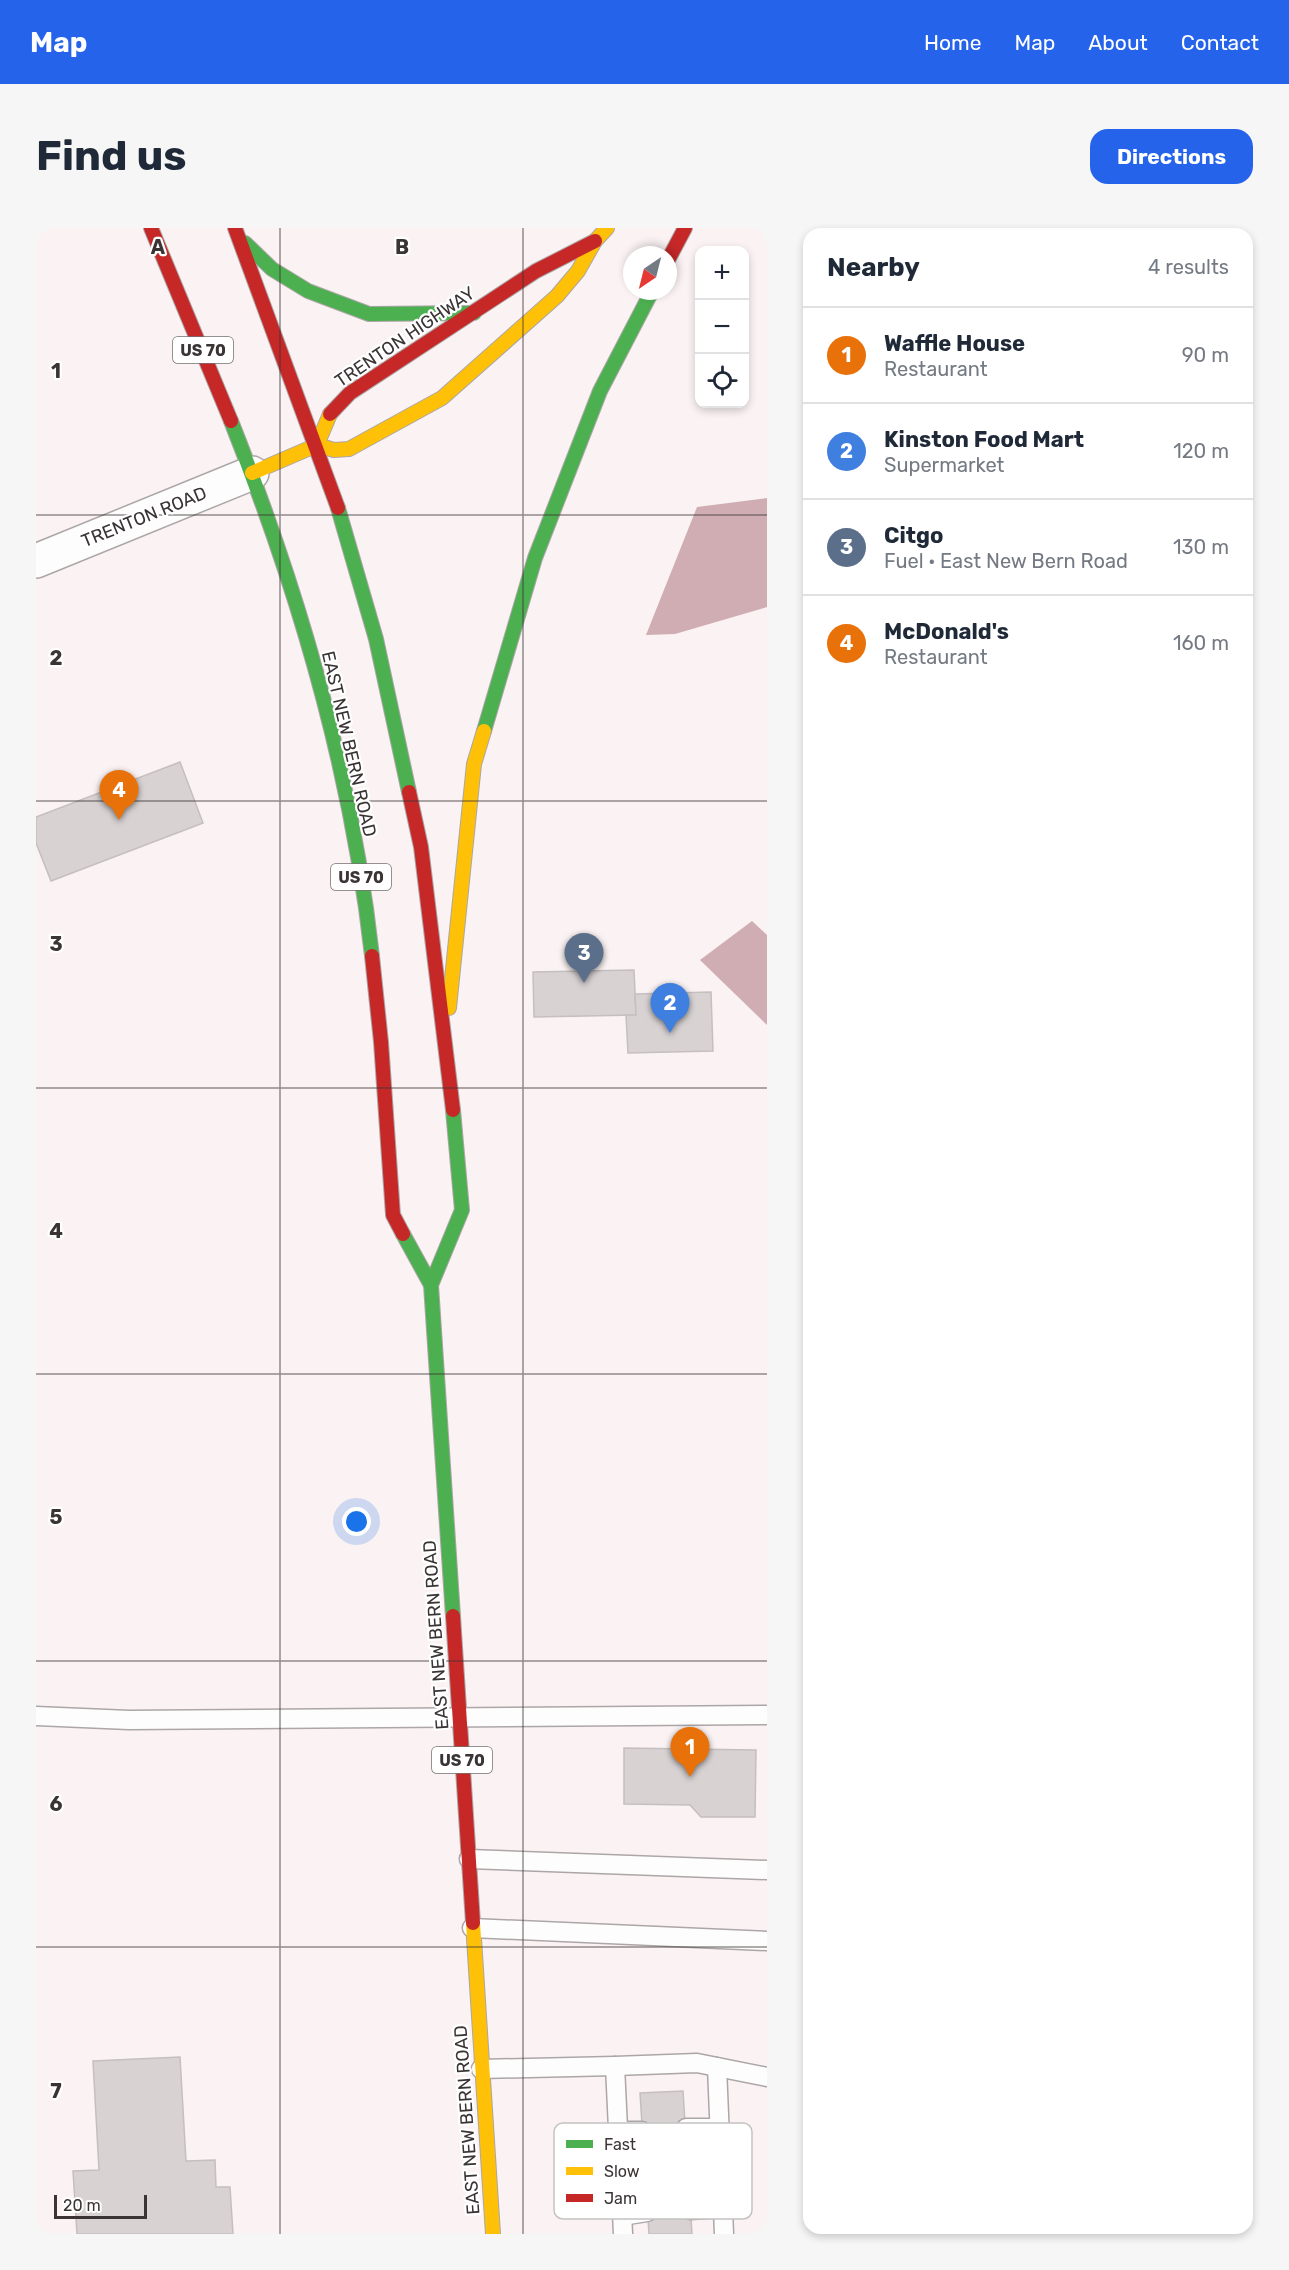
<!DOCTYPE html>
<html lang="en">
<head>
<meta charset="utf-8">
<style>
  :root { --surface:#fff; --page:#f6f6f7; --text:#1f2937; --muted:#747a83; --line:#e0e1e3; --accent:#2563eb }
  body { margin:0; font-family:Rubik,sans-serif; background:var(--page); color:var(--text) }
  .controls { position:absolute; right:18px; top:18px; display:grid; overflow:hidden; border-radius:12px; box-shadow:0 3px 9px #0003 }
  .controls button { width:54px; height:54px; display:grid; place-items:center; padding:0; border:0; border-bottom:2px solid var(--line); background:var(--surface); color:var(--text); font:30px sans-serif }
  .compass { position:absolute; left:587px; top:18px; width:54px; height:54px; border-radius:50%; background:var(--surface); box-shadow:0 3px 9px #0003; rotate:215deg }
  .scale { position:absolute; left:18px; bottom:15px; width:93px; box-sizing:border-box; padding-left:6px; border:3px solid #3a3435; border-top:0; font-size:16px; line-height:21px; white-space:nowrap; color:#3a3435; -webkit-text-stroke:4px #fff; paint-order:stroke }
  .you { position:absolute; left:321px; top:1294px; width:21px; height:21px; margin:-15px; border:4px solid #fff; border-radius:50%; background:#1a73e8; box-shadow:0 0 0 9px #1a73e833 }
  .badge { display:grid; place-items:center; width:39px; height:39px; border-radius:50%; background:var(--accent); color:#fff; font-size:20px; font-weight:700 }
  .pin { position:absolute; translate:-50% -50px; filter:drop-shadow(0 2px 3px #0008) }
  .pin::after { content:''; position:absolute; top:32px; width:21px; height:18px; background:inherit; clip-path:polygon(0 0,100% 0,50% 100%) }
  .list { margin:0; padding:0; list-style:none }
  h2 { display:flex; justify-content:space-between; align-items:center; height:78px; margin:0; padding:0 24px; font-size:26px }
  h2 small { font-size:20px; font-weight:400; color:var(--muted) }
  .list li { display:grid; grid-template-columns:39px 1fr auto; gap:18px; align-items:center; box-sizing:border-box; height:96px; padding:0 24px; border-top:2px solid var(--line) }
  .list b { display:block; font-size:22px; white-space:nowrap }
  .list p { margin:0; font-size:20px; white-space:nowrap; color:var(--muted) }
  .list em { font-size:20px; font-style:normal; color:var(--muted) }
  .icon { flex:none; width:33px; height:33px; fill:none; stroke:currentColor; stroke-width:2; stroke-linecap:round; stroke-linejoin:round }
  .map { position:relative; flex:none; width:731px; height:2006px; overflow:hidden; border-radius:18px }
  header { display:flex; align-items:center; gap:36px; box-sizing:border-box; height:84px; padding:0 30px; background:var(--accent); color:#fff }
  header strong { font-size:28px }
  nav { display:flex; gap:33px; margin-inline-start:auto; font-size:21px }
  .intro { display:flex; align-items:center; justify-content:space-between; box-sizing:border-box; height:144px; padding:0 36px }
  h1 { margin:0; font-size:42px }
  .button { padding:15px 27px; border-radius:18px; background:var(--accent); color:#fff; font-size:21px; font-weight:700 }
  main { display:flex; gap:36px; padding:0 36px }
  aside { flex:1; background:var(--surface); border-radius:18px; box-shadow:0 3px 9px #0003 }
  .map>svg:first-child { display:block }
</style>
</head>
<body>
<header>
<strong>Map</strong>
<nav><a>Home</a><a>Map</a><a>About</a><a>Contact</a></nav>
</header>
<div class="intro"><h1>Find us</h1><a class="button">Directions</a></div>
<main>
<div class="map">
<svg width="731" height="2006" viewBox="0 0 731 2006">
  <rect width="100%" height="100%" fill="#faf2f3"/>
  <!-- water -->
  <g fill="#cfadb3">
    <path d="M 731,270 L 731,379 L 639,406 L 610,407 L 661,279 Z"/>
    <path d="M 716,693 L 731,707 L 731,797 L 664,732 Z"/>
  </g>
  <!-- building -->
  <g fill="#d8d2d3" stroke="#c5bfc0" stroke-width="1.5">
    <path d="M 144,534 L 167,595 L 15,653 L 0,615 L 0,589 Z"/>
    <path d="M 598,742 L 600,787 L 498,789 L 497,744 Z"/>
    <path d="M 675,764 L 677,823 L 592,825 L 590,787 L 600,787 L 599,766 Z"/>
    <path d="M 588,1520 L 720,1522 L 719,1589 L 665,1589 L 654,1577 L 588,1576 Z"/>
    <path d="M 144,1829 L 150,1933 L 179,1932 L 180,1959 L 194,1959 L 197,2006 L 41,2006 L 37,1943 L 63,1942 L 57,1833 Z"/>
    <path d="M 647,1863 L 656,2006 L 613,2006 L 604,1865 Z"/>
  </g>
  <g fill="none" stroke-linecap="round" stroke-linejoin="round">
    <defs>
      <g id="lane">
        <path d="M 0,1488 L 93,1492 L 731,1487"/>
        <path d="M 433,1631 L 731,1642"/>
        <path d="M 436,1700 L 731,1713"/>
        <path d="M 579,1838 L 661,1835 L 731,1849"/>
        <path d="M 681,1839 L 688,2006"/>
        <path d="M 445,1841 L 579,1838 L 587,2006"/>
        <path d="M 650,1900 L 684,1900"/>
        <path d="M 582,1903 L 606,1903"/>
        <path d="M 652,1942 L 685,1942"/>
        <path d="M 584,1945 L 609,1944"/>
        <path d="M 654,1982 L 687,1980"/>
        <path d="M 586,1988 L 611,1984"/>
      </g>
      <path id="street" d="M 0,333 L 216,245"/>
      <g id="fast">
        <path d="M 209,15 L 236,41 L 272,63 L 333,86 L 438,85"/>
        <path d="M 195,193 C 263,364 316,545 336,728"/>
        <path d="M 302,280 L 340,411 L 373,564"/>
        <path d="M 448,503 L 499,330 L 564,163 L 616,63"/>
        <path d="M 367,1006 L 395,1057 L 417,1388"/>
        <path d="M 395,1057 L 426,982 L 417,882"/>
      </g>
      <g id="slow">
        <path d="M 294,186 L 281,217 L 298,222 L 313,221 L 406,170 L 521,68 L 542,43 L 559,13 L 571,0"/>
        <path d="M 216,245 L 281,217"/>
        <path d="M 413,780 L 438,536 L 448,503"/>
        <path d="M 437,1695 L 457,2006"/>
      </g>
      <g id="jam">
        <path d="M 115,0 L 195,193"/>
        <path d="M 199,0 L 302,280"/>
        <path d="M 632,32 L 649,0"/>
        <path d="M 294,186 L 314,165 L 500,43 L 559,13"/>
        <path d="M 373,564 L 385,619 L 417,882"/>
        <path d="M 336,728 L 345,814 L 357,987 L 367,1006"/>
        <path d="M 417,1388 L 437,1695"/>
      </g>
    </defs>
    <!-- lane casing -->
    <use href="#lane" stroke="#aca6a7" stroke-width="21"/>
    <!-- street casing -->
    <use href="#street" stroke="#aca6a7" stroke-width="36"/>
    <!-- fast casing -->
    <use href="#fast" stroke="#aca6a7" stroke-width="16"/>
    <!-- slow casing -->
    <use href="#slow" stroke="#aca6a7" stroke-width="16"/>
    <!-- jam casing -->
    <use href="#jam" stroke="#aca6a7" stroke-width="16"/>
    <!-- lane -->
    <use href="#lane" stroke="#fefdfd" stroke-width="18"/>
    <!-- street -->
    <use href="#street" stroke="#fefdfd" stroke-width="33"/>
    <!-- fast -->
    <use href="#fast" stroke="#4caf50" stroke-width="14"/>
    <!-- slow -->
    <use href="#slow" stroke="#ffc107" stroke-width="14"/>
    <!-- jam -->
    <use href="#jam" stroke="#c62828" stroke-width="14"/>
  </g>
  <!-- grid -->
  <path fill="none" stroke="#3a3435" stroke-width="1.5" stroke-opacity="0.55" d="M 244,0 L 244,2006M 487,0 L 487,2006M 0,287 L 731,287M 0,573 L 731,573M 0,860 L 731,860M 0,1146 L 731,1146M 0,1433 L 731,1433M 0,1719 L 731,1719"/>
  <g text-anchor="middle" stroke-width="4.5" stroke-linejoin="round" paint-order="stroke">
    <!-- shield labels -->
    <g fill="#fff" stroke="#757172" stroke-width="1.5">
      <rect x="137" y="109" width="60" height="26" rx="4.5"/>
      <rect x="295" y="636" width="60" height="26" rx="4.5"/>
      <rect x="396" y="1519" width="60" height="26" rx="4.5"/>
    </g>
    <g font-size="16" font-weight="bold" fill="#3a3435">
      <text x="167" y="128">US 70</text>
      <text x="325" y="655">US 70</text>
      <text x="426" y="1538">US 70</text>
    </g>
    <!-- street labels -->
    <g font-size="18" fill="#3a3435" stroke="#fff">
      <text transform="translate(369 109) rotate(-34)" y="6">TRENTON HIGHWAY</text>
      <text transform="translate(108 289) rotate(-22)" y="6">TRENTON ROAD</text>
      <text transform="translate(313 516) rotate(77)" y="6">EAST NEW BERN ROAD</text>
      <text transform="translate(400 1407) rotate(-94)" y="6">EAST NEW BERN ROAD</text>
      <text transform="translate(431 1892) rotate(-94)" y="6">EAST NEW BERN ROAD</text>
    </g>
  </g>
  <!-- legend -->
  <rect x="518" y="1895" width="198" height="96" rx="9" fill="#fff" stroke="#c4c2c2" stroke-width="1.5"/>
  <rect x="530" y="1912" width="27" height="8" fill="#4caf50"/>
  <rect x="530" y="1939" width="27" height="8" fill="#ffc107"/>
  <rect x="530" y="1966" width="27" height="8" fill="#c62828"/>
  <g font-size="16" fill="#3a3435">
    <text x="568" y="1922">Fast</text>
    <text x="568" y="1949">Slow</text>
    <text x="568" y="1976">Jam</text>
  </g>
  <g font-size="20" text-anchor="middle" font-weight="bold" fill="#3a3435" stroke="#fff" stroke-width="4.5" stroke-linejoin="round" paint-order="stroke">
    <text x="122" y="26">A</text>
    <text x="366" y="26">B</text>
    <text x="20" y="150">1</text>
    <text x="20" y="437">2</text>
    <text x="20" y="723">3</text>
    <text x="20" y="1010">4</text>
    <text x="20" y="1296">5</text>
    <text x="20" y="1583">6</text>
    <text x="20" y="1870">7</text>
  </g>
</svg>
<div class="controls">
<button>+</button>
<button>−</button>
<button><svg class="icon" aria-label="locate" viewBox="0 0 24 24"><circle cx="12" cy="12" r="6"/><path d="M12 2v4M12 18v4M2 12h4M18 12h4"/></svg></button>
</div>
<svg class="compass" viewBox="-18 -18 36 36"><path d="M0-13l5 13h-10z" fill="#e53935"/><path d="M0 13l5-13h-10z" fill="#747a83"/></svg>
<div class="scale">20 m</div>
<div class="you"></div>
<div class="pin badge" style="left:654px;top:1549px;background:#e8710a">1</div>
<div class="pin badge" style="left:634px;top:805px;background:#3f7fe0">2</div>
<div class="pin badge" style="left:548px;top:755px;background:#5c6f8a">3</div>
<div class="pin badge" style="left:83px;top:592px;background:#e8710a">4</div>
</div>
<aside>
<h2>Nearby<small>4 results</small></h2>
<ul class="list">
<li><span class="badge" style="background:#e8710a">1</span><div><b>Waffle House</b><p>Restaurant</p></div><em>90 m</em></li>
<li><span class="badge" style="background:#3f7fe0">2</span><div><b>Kinston Food Mart</b><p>Supermarket</p></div><em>120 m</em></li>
<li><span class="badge" style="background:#5c6f8a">3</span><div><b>Citgo</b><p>Fuel · East New Bern Road</p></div><em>130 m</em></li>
<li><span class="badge" style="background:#e8710a">4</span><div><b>McDonald's</b><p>Restaurant</p></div><em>160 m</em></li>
</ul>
</aside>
</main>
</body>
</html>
